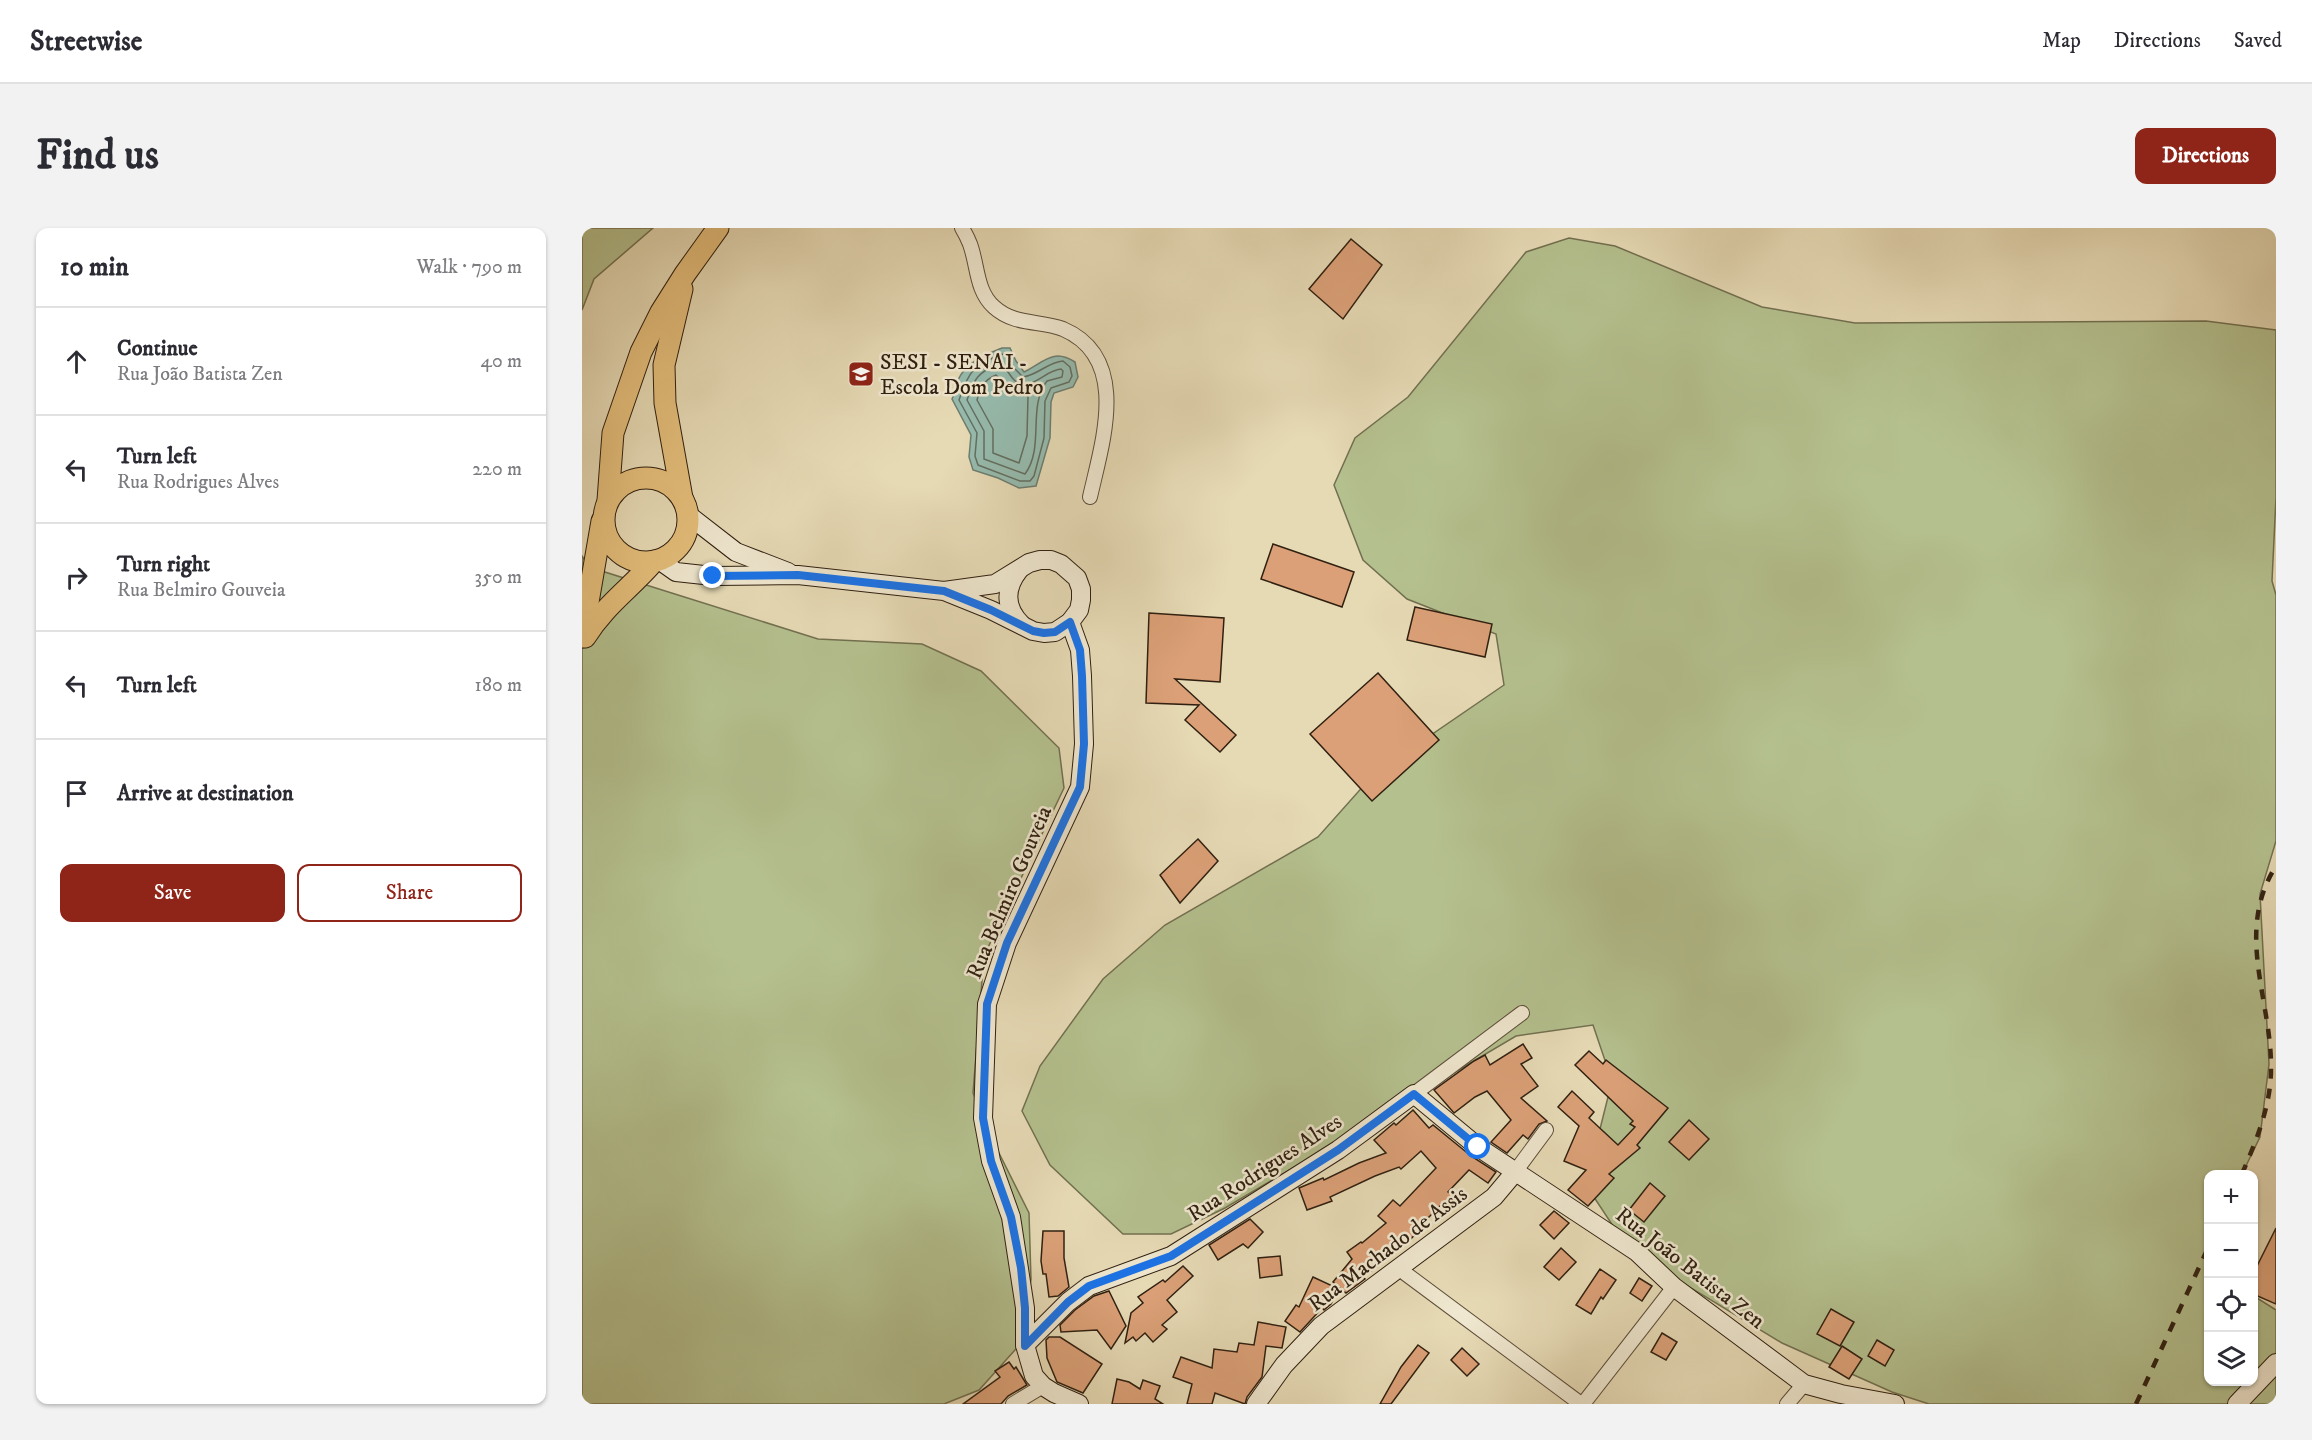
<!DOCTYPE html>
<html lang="en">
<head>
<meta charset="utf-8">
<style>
  :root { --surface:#fff; --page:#f2f2f3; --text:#2b2b33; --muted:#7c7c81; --line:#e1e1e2; --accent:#8f2418 }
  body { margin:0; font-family:"IM FELL DW Pica",serif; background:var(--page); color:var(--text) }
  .controls { position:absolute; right:18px; bottom:18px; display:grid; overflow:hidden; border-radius:12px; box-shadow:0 2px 4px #0004 }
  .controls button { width:54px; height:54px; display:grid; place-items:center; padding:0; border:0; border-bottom:2px solid var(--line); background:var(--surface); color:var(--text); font:30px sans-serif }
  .stop { position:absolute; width:18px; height:18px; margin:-14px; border:4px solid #1a73e8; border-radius:50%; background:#fff }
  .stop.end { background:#1a73e8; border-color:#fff; box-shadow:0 2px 6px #0008 }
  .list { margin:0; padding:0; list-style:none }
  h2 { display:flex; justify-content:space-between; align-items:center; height:78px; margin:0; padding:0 24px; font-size:26px }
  h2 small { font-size:20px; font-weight:400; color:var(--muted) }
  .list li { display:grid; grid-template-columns:39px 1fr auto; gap:18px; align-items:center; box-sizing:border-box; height:108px; padding:0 24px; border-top:2px solid var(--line) }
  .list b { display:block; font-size:22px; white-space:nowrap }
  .list p { margin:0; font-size:20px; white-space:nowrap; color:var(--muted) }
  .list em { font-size:20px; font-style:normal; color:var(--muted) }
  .actions { display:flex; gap:12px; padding:18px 24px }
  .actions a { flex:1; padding:14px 0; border:2px solid var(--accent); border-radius:12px; text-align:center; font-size:21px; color:var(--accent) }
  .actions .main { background:var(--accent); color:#fff }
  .icon { flex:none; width:33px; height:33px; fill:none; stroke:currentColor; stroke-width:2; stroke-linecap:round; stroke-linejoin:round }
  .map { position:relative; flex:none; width:1694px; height:1176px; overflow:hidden; border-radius:12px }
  header { display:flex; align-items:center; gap:36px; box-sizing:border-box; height:84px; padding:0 30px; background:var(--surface); border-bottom:2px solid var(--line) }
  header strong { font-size:28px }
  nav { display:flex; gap:33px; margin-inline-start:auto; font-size:21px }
  .intro { display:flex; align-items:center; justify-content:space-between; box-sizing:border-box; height:144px; padding:0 36px }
  h1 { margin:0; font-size:42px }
  .button { padding:15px 27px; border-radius:12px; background:var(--accent); color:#fff; font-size:21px; font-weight:700 }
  main { display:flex; gap:36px; padding:0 36px }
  aside { flex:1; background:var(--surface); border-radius:12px; box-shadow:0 2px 4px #0004 }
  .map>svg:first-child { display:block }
</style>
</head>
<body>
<header>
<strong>Streetwise</strong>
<nav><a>Map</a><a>Directions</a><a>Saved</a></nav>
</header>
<div class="intro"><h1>Find us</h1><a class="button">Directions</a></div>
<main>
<aside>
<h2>10 min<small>Walk · 790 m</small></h2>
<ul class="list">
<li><svg class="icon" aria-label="ahead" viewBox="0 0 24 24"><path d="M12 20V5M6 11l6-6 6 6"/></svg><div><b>Continue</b><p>Rua João Batista Zen</p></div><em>40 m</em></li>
<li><svg class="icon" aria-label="left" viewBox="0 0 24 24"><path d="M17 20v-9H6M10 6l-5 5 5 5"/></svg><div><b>Turn left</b><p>Rua Rodrigues Alves</p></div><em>220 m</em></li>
<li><svg class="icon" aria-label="right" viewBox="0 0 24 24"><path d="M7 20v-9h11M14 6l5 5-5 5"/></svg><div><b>Turn right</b><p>Rua Belmiro Gouveia</p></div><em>350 m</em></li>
<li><svg class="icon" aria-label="left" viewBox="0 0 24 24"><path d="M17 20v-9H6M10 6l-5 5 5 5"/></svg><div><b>Turn left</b></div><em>180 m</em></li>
<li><svg class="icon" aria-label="arrive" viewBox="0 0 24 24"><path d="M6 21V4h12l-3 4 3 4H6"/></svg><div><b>Arrive at destination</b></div></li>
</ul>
<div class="actions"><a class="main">Save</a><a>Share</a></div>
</aside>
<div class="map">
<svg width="1694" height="1176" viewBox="0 0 1694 1176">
  <rect width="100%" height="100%" fill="#e6dab5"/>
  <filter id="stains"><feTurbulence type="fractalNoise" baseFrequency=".00333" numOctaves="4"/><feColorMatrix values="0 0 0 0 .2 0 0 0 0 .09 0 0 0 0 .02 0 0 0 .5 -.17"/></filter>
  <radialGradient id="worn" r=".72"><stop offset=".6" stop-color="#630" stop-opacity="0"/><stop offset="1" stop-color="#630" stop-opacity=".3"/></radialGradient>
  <!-- green -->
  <g fill="#b4c08e" stroke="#727050" stroke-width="1.5">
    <path d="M 0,0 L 71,0 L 12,51 L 0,82 Z"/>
    <path d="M 987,10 L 1033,18 L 1180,79 L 1273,95 L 1624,93 L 1694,102 L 1694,270 L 1690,353 L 1694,367 L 1694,613 L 1678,666 L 1687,836 L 1678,909 L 1660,946 L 1626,946 L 1626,1154 L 1672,1154 L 1672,1068 L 1694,1082 L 1694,1176 L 1347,1176 L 1310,1164 L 1200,1115 L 1099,1054 L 1031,998 L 1004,957 L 1030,853 L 1011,797 L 934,808 L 643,980 L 589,1006 L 541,1006 L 468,937 L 440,883 L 458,838 L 521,751 L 583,697 L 736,609 L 792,546 L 922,457 L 914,406 L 825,371 L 781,332 L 752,257 L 773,210 L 826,169 L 944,24 Z"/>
    <path d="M 0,328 L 7,339 L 236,411 L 340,416 L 399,443 L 477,520 L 482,560 L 402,728 L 391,865 L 405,901 L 447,985 L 449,1051 L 441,1113 L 397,1162 L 362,1176 L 0,1176 Z"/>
  </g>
  <!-- water -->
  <path fill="#96bbae" stroke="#6d7d6f" stroke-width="1.5" d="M 420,120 L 428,120 L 434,133 L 442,144 C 462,134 471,120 493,134 L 496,149 L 491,159 L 472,165 L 469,174 L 468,210 L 454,258 L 437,260 L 416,250 L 391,242 L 387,229 L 389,207 L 370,171 C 373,165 374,158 376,152 C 384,134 403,127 420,120 Z"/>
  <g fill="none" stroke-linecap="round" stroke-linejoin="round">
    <!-- shore -->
    <g stroke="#636e60" stroke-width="1.5">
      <path d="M 420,126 L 425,127 L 429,137 L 441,149 C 456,147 466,134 481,133 L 488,139 L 490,148 L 487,154 L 469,160 L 463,173 L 462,210 L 452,248 L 448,253 L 438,253 L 396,237 L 393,228 L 395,205 L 377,172 C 387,142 391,138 420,126 Z"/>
      <path d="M 417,135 C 427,140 428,154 441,157 C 456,156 465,142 479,141 L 481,143 L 480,149 L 465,153 C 445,179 463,219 443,246 L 402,231 L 402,203 L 385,172 C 392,150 396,145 417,135 Z"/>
      <path d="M 414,147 L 429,162 L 446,168 L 445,208 L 437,235 L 411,225 L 411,201 L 395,172 C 398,160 402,152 414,147 Z"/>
    </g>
  </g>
  <!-- building -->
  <g fill="#dba077" stroke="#302011" stroke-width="1.5">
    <path d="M 769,11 L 800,37 L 761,91 L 727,61 Z"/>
    <path d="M 691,316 L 772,344 L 760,379 L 679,351 Z"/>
    <path d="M 833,379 L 910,396 L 903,429 L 825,412 Z"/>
    <path d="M 567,385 L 642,390 L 638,454 L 593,451 L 654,507 L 638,524 L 603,492 L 617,477 L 564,475 Z"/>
    <path d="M 796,445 L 857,512 L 790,573 L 728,506 Z"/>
    <path d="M 616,611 L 636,633 L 598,675 L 578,647 Z"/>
    <path d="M 941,816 L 950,830 L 939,836 L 956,858 L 939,870 L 965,893 L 957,896 L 946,911 L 941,907 L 925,925 L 909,914 L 929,892 L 905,863 L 893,869 L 872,885 L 852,862 L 892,833 L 903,827 L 908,837 Z"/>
    <path d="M 1007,823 L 1021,836 L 1024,832 L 1086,880 L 1055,917 L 1058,920 L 1027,946 L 1032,950 L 1006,978 L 986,962 L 1004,942 L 982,933 L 997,898 L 976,879 L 990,863 L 1012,884 L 1007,890 L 1036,917 L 1053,899 L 1048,896 L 1051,893 L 993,837 Z"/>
    <path d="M 831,882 L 847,900 L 851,897 L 889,928 L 914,944 L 906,955 L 887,942 L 866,964 L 876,971 L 871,980 L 862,974 L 839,997 L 841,998 L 826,1014 L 823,1012 L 798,1033 L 800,1035 L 781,1049 L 783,1051 L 764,1065 L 751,1054 L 770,1031 L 765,1024 L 779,1014 L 780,1015 L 804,995 L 796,988 L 811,972 L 818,978 L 854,940 L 839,923 L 819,941 L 817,939 L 793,948 L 748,969 L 750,973 L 725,982 L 717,960 L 741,950 L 742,952 L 777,935 L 804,925 L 792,912 L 812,895 L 814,897 Z"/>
    <path d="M 1107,892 L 1127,911 L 1107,932 L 1087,914 Z"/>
    <path d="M 1068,955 L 1083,968 L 1062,994 L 1047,982 Z"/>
    <path d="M 972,983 L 987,995 L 972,1011 L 958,997 Z"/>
    <path d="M 668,991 L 681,1004 L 666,1020 L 661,1016 L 636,1032 L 627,1017 Z"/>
    <path d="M 1694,1000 L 1694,1076 L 1671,1066 L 1671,1046 Z"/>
    <path d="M 461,1003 L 482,1003 L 482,1030 L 487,1059 L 476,1068 L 467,1069 L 464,1046 L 461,1046 L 459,1033 Z"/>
    <path d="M 979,1020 L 994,1034 L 977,1052 L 962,1039 Z"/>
    <path d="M 698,1028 L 700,1047 L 678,1050 L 676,1030 Z"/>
    <path d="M 601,1038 L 611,1048 L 585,1072 L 595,1084 L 580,1097 L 585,1101 L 571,1114 L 563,1105 L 554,1113 L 551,1109 L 543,1115 L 549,1085 L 561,1075 L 556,1069 L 581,1052 L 583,1054 Z"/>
    <path d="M 1018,1041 L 1034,1052 L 1021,1071 L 1019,1069 L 1009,1086 L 994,1077 Z"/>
    <path d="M 731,1049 L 757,1061 L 749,1076 L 742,1082 L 740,1080 L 718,1104 L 703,1093 L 714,1077 L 717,1079 Z"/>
    <path d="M 1057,1050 L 1070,1058 L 1060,1073 L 1048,1065 Z"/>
    <path d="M 527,1063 L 544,1098 L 529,1121 L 515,1102 L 479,1104 L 478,1097 L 493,1082 L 512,1068 Z"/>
    <path d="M 1249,1081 L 1272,1094 L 1258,1118 L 1235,1106 Z"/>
    <path d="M 676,1094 L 704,1099 L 700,1120 L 684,1118 L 680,1149 L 665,1169 L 663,1176 L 633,1165 L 630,1176 L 605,1176 L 610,1156 L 591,1149 L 599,1129 L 630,1140 L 632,1121 L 655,1124 L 657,1115 L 672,1117 Z"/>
    <path d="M 1080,1105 L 1095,1114 L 1084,1132 L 1069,1124 Z"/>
    <path d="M 467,1109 L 478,1109 L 520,1136 L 501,1165 L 475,1154 L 465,1130 L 464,1112 Z"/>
    <path d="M 1295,1112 L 1312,1122 L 1303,1138 L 1286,1128 Z"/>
    <path d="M 836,1117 L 847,1125 L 809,1176 L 798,1176 L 819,1139 Z"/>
    <path d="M 1260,1118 L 1280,1131 L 1267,1151 L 1247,1139 Z"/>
    <path d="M 880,1120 L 897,1136 L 885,1148 L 869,1132 Z"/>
    <path d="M 427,1134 L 432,1141 L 434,1139 L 445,1157 L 426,1168 L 419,1176 L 381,1176 L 418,1149 L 413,1143 Z"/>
    <path d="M 535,1151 L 547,1154 L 558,1161 L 561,1152 L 578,1158 L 573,1171 L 581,1176 L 530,1176 Z"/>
  </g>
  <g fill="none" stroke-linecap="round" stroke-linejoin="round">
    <defs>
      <g id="street">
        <path d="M 380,0 C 383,5 386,11 388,16 C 396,38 394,63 412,79 C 433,98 458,92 481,101 C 549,130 520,215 508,269"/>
        <path d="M 832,866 L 940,785"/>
        <path d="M 933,944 L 964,902"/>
        <path d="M 816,1040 L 999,1176"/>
        <path d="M 431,1176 L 461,1158"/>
        <path d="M 1001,1176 L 1092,1059"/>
        <path d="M 1205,1176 L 1222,1156"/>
      </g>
      <g id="secondary">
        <path d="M 105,286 L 154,324 L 206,344"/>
        <path d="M 77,332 L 94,344 L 131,348 L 216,347 L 362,363 L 413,356 L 447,335 L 458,332 L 469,332 L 479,336 L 495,350 L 499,361 L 499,372 L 497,382 L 488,394 L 473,404 L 462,405 L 451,403 L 409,382 L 362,363"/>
        <path d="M 437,342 C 422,361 423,381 440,397"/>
        <path d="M 488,394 L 498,422 L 500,448 L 502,516 L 498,559 L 425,715 L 405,776 L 401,890 L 409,933 L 429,989 L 443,1080 L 443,1117 L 452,1148 L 461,1158 L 472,1165 L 497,1176"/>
        <path d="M 443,1117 L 486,1074 L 507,1058 L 589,1028 L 756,922 L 832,866 L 896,919 L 1055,1024 L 1092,1059 L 1222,1156 L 1259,1166 L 1313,1176"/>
        <path d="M 674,1176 L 702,1137 L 739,1098 L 912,969 L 933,944"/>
        <path d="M 1655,1176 L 1694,1135"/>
      </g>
      <g id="primary">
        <path d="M 100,61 L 82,137 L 83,175 L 100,270"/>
        <circle cx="64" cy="292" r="42"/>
        <path d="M 26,272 L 31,205 L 59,124 L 79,84 L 103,46 L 136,0"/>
        <path d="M 0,409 L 20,293"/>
        <path d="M 3,409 C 24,376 48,361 72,333"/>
      </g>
    </defs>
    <!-- street casing -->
    <use href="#street" stroke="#5e4e3a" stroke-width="16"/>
    <!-- secondary casing -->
    <use href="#secondary" stroke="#302011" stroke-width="20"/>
    <!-- primary casing -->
    <use href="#primary" stroke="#302011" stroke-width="23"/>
    <!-- street -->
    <use href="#street" stroke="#efe7cf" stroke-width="14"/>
    <!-- secondary -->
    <use href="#secondary" stroke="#efe7cf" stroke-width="18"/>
    <!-- primary -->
    <use href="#primary" stroke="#e3bd7a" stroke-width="21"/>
    <!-- rail -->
    <g stroke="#302011" stroke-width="4.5" stroke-dasharray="10 10" stroke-linecap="butt">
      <path d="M 1660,946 C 1674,913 1689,878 1689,841 C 1690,772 1652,704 1694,638"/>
      <path d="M 1554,1176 L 1626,1020"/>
    </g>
  </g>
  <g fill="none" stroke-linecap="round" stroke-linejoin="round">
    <!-- route -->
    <path stroke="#1a73e8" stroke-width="8" d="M 131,348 L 216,347 L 362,363 L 409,382 L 451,403 L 462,405 L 473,404 L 488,394 L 498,422 L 500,448 L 502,516 L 498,559 L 425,715 L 405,776 L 401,890 L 409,933 L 429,989 L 439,1040 L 443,1080 L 443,1118 L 486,1074 L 507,1058 L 589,1028 L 756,922 L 832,866 L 896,919"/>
  </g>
  <!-- icons -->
  <defs>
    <symbol id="school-square" viewBox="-11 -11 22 22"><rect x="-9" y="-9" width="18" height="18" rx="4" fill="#8f2418" stroke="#efe7cf"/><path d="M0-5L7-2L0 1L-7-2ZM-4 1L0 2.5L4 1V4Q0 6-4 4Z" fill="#fff"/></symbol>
  </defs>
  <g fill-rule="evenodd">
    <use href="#school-square" x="264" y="131" width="30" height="30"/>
  </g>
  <g text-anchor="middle" stroke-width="5" stroke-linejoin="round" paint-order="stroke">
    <!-- poi labels -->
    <g font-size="22" fill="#302011" stroke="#efe7cf" text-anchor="start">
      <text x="298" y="141">SESI - SENAI -<tspan x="298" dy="25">Escola Dom Pedro</tspan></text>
    </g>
    <!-- street labels -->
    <g font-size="22" fill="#302011" stroke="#efe7cf">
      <text transform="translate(426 664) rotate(-67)" y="8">Rua Belmiro Gouveia</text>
      <text transform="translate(682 939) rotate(-33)" y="8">Rua Rodrigues Alves</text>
      <text transform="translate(805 1020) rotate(-37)" y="8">Rua Machado de Assis</text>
      <text transform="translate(1109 1039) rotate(38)" y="8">Rua João Batista Zen</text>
    </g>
  </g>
  <rect width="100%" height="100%" filter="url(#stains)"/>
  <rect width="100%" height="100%" fill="url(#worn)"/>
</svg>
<div class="controls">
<button>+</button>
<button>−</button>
<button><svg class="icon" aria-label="locate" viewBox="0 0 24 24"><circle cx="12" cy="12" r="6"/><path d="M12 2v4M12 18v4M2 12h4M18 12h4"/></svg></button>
<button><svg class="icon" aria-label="layers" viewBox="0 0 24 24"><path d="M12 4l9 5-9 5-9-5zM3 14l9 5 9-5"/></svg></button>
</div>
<div class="stop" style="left:896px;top:919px"></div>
<div class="stop end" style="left:131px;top:348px"></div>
</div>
</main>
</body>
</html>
